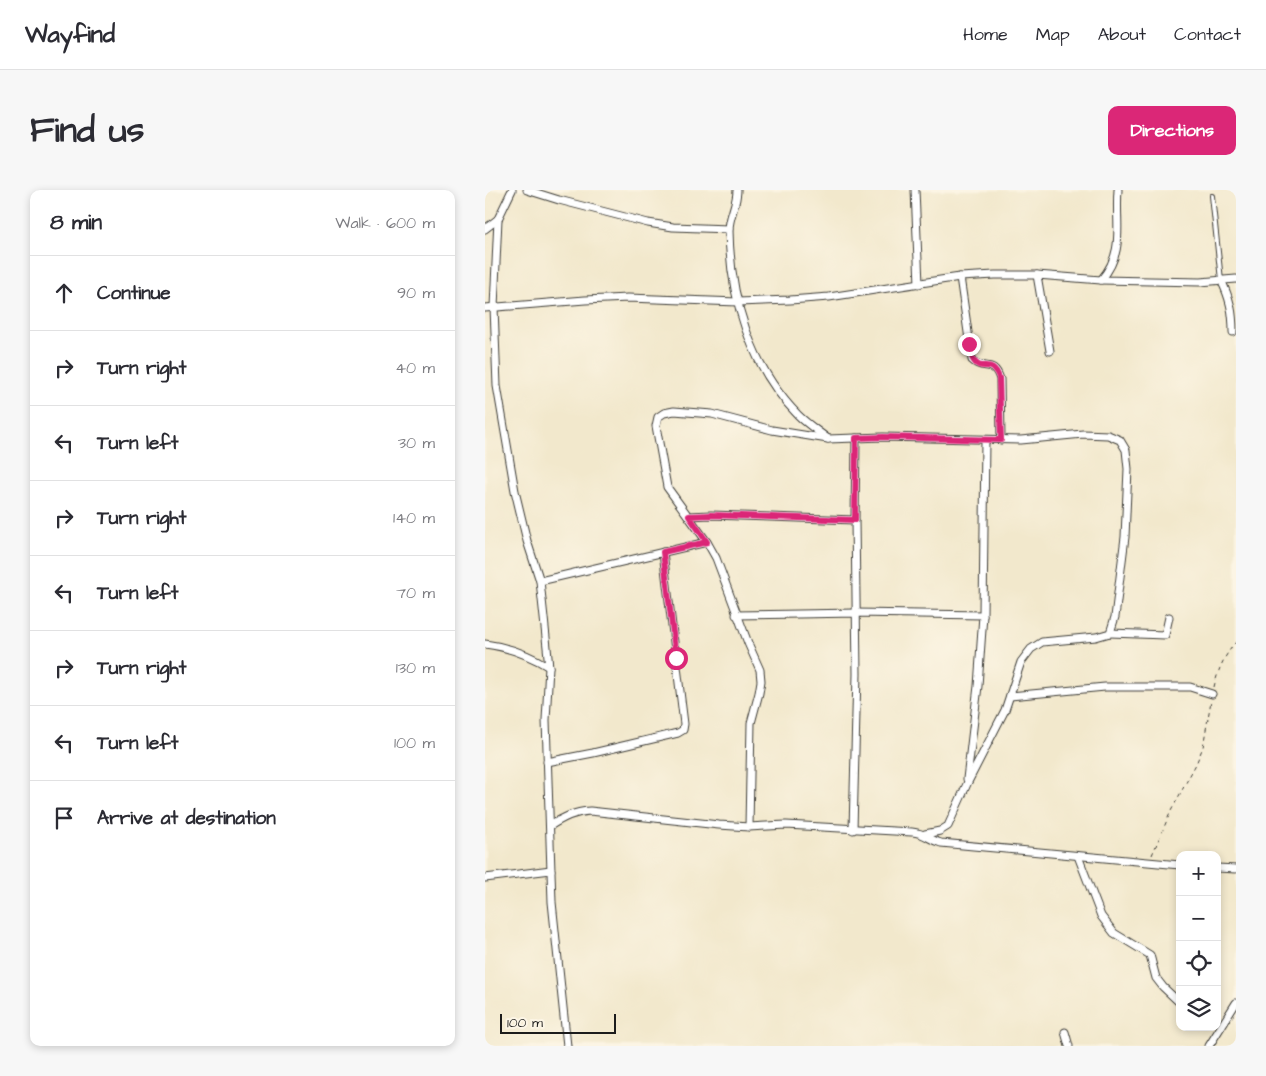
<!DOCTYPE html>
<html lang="en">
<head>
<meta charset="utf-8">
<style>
  :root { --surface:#fff; --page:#f7f7f7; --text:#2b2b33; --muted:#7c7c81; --line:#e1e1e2; --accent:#db2777 }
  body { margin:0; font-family:"Architects Daughter",sans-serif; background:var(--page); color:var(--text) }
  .controls { position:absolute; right:15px; bottom:15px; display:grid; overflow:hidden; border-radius:10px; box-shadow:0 2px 8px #0003 }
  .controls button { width:45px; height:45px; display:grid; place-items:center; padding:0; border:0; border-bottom:1px solid var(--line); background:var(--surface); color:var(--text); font:25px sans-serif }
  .scale { position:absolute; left:15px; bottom:12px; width:116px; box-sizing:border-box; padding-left:5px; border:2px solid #1c1c1c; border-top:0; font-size:14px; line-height:18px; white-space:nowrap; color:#1c1c1c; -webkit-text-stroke:4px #fcf5e5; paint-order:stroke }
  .stop { position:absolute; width:15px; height:15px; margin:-11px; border:4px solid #db2777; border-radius:50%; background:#fff }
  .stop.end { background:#db2777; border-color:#fff; box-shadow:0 1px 5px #0008 }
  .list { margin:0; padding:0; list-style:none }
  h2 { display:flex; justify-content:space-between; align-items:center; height:65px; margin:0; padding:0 20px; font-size:21px }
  h2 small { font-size:16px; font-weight:400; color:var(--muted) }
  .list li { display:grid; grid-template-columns:32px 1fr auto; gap:15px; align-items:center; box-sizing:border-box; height:75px; padding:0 20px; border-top:1px solid var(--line) }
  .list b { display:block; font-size:19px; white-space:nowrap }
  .list em { font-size:16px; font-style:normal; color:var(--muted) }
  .icon { flex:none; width:28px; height:28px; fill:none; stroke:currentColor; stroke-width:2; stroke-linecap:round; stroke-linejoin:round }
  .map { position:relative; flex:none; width:751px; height:856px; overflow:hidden; border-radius:10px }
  header { display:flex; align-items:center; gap:30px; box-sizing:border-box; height:70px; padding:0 25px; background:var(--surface); border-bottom:1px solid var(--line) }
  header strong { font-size:24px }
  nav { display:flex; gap:28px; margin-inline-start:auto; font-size:18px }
  .intro { display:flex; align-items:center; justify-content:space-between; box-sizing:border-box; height:120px; padding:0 30px }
  h1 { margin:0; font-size:35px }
  .button { padding:12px 22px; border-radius:10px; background:var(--accent); color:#fff; font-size:18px; font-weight:700 }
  main { display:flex; gap:30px; padding:0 30px }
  aside { flex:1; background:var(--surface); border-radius:10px; box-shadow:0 2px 8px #0003 }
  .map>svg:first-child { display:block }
</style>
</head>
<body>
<header>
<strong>Wayfind</strong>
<nav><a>Home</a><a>Map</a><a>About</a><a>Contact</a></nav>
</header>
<div class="intro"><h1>Find us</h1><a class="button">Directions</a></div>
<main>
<aside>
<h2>8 min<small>Walk · 600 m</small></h2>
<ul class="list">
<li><svg class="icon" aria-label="ahead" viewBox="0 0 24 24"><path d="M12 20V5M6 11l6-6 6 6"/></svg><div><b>Continue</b></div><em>90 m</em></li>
<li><svg class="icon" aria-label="right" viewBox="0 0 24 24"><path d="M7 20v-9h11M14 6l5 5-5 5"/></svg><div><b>Turn right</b></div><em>40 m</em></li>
<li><svg class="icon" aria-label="left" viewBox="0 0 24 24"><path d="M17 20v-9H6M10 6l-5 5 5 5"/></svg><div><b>Turn left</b></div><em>30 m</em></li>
<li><svg class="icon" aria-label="right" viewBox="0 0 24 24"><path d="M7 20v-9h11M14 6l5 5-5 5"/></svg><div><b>Turn right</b></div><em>140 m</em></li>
<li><svg class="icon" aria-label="left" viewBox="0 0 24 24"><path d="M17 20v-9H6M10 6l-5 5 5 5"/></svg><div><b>Turn left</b></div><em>70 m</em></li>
<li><svg class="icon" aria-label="right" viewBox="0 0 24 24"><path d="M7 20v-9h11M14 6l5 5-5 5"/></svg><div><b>Turn right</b></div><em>130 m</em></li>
<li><svg class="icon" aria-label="left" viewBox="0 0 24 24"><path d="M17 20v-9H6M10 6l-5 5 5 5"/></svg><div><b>Turn left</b></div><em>100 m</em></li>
<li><svg class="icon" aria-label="arrive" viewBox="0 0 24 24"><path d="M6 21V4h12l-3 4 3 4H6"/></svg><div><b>Arrive at destination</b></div></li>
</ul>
</aside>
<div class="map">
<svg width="751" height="856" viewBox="0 0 751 856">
  <rect width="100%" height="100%" fill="#fcf5e5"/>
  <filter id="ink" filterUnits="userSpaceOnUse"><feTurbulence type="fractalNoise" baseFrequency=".02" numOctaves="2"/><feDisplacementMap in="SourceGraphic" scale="10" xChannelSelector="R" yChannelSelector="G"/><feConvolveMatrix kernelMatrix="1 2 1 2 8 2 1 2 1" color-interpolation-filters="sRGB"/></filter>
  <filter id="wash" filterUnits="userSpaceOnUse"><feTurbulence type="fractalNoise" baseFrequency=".0096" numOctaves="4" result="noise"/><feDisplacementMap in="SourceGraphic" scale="20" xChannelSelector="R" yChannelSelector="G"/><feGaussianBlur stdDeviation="1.12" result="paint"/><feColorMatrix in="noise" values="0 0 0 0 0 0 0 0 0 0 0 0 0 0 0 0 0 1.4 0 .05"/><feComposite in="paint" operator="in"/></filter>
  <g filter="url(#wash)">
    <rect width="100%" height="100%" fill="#f2e8cc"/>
  </g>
  <g filter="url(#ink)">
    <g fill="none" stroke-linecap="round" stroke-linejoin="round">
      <defs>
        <path id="service" d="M 727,6 L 736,90"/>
        <g id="minor">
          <path d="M 42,0 L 74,10 L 163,33 L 188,37 L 244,39"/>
          <path d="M 252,0 C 252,15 244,26 244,40 C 245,108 265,176 313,225 C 322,234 333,241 343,249"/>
          <path d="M 430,0 L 434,94"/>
          <path d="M 13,29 L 9,117 L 12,196 L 30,301 L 42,351 L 55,391 L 59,428 L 64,477 L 61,530 L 67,712 L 82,856"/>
          <path d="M 0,39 L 13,29 L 27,0"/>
          <path d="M 552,85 L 565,161"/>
          <path d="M 475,87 L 487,170 C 499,182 508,168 515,189 L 516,250"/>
          <path d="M 616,90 C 641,61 630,34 633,0"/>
          <path d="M 736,90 C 745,108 748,122 748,142"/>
          <path d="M 0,118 L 100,110 L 143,108 L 253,112 L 305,110 L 344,107 L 475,87 L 510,85 L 552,85 L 616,90 L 715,92 L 751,89"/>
          <path d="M 204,326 L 226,325 L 370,330"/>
          <path d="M 55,391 L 222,352"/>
          <path d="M 251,425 L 371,423 L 498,425"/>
          <path d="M 625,443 L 680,445 L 684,427"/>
          <path d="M 0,454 C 24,457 43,464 64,477"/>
          <path d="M 525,506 L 620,497 L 705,497 L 727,504"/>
          <path d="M 62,572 L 108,563 L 193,543 L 198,540 L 199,534 L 178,362"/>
          <path d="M 482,589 L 493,496 L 498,425 L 500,250"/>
          <path d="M 65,636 C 79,627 89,622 105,621 L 234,635 L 264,637 L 301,635 L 427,642 C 441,643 444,650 456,653 L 695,675"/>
          <path d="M 264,637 L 266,533 L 274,503 L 276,491 L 275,480 L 263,453 L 231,368 L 222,352 L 182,297 L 171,236 L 173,227 L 179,223 L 189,221 L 227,224 L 287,240 L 343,249 L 398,247 L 536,250 L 598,244 L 623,245 L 635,250 L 641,260 L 643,279 L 640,347 L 630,427 L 625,443 L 611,447 L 557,452 L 546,459 L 536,472 L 520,520 L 482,594 L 463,636 L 455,641 L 440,644"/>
          <path d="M 368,640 L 372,484 L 370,330 L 371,248"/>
          <path d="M 593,666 L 616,726 L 629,743 L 665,765 L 671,788 L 678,797 L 695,813"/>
          <path d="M 732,678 L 751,679"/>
          <path d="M 0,688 L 66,680"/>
          <path d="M 580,842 L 584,856"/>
          <path d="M 724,856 L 751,813"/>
        </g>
      </defs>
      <!-- service casing -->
      <use href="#service" stroke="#3c3b36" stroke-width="6"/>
      <!-- minor casing -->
      <use href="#minor" stroke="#3c3b36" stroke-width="9"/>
      <!-- path -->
      <g stroke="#3c3b36" stroke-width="1" stroke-dasharray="4 4" stroke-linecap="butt">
        <path d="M 729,497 C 733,480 739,466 751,452"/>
        <path d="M 667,665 L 686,621 L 711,574 L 718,557 L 726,511"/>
      </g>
      <!-- service -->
      <use href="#service" stroke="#fff" stroke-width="4"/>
      <!-- minor -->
      <use href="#minor" stroke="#fff" stroke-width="7"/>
    </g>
  </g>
  <g fill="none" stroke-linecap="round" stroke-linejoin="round" filter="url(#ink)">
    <!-- route -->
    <path stroke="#db2777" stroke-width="6" d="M 191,468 L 178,362 L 222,352 L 204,326 L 226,325 L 370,330 L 371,248 L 398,247 L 516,250 L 514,188 C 507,167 497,183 489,171 C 486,167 485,159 484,154"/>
  </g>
</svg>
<div class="controls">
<button>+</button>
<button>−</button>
<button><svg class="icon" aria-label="locate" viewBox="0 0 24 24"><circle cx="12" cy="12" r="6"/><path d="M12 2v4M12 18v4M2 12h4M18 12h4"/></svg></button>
<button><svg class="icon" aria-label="layers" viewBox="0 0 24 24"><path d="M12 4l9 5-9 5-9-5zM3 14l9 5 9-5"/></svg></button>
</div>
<div class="scale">100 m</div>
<div class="stop" style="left:191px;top:468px"></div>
<div class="stop end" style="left:484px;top:154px"></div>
</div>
</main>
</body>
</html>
